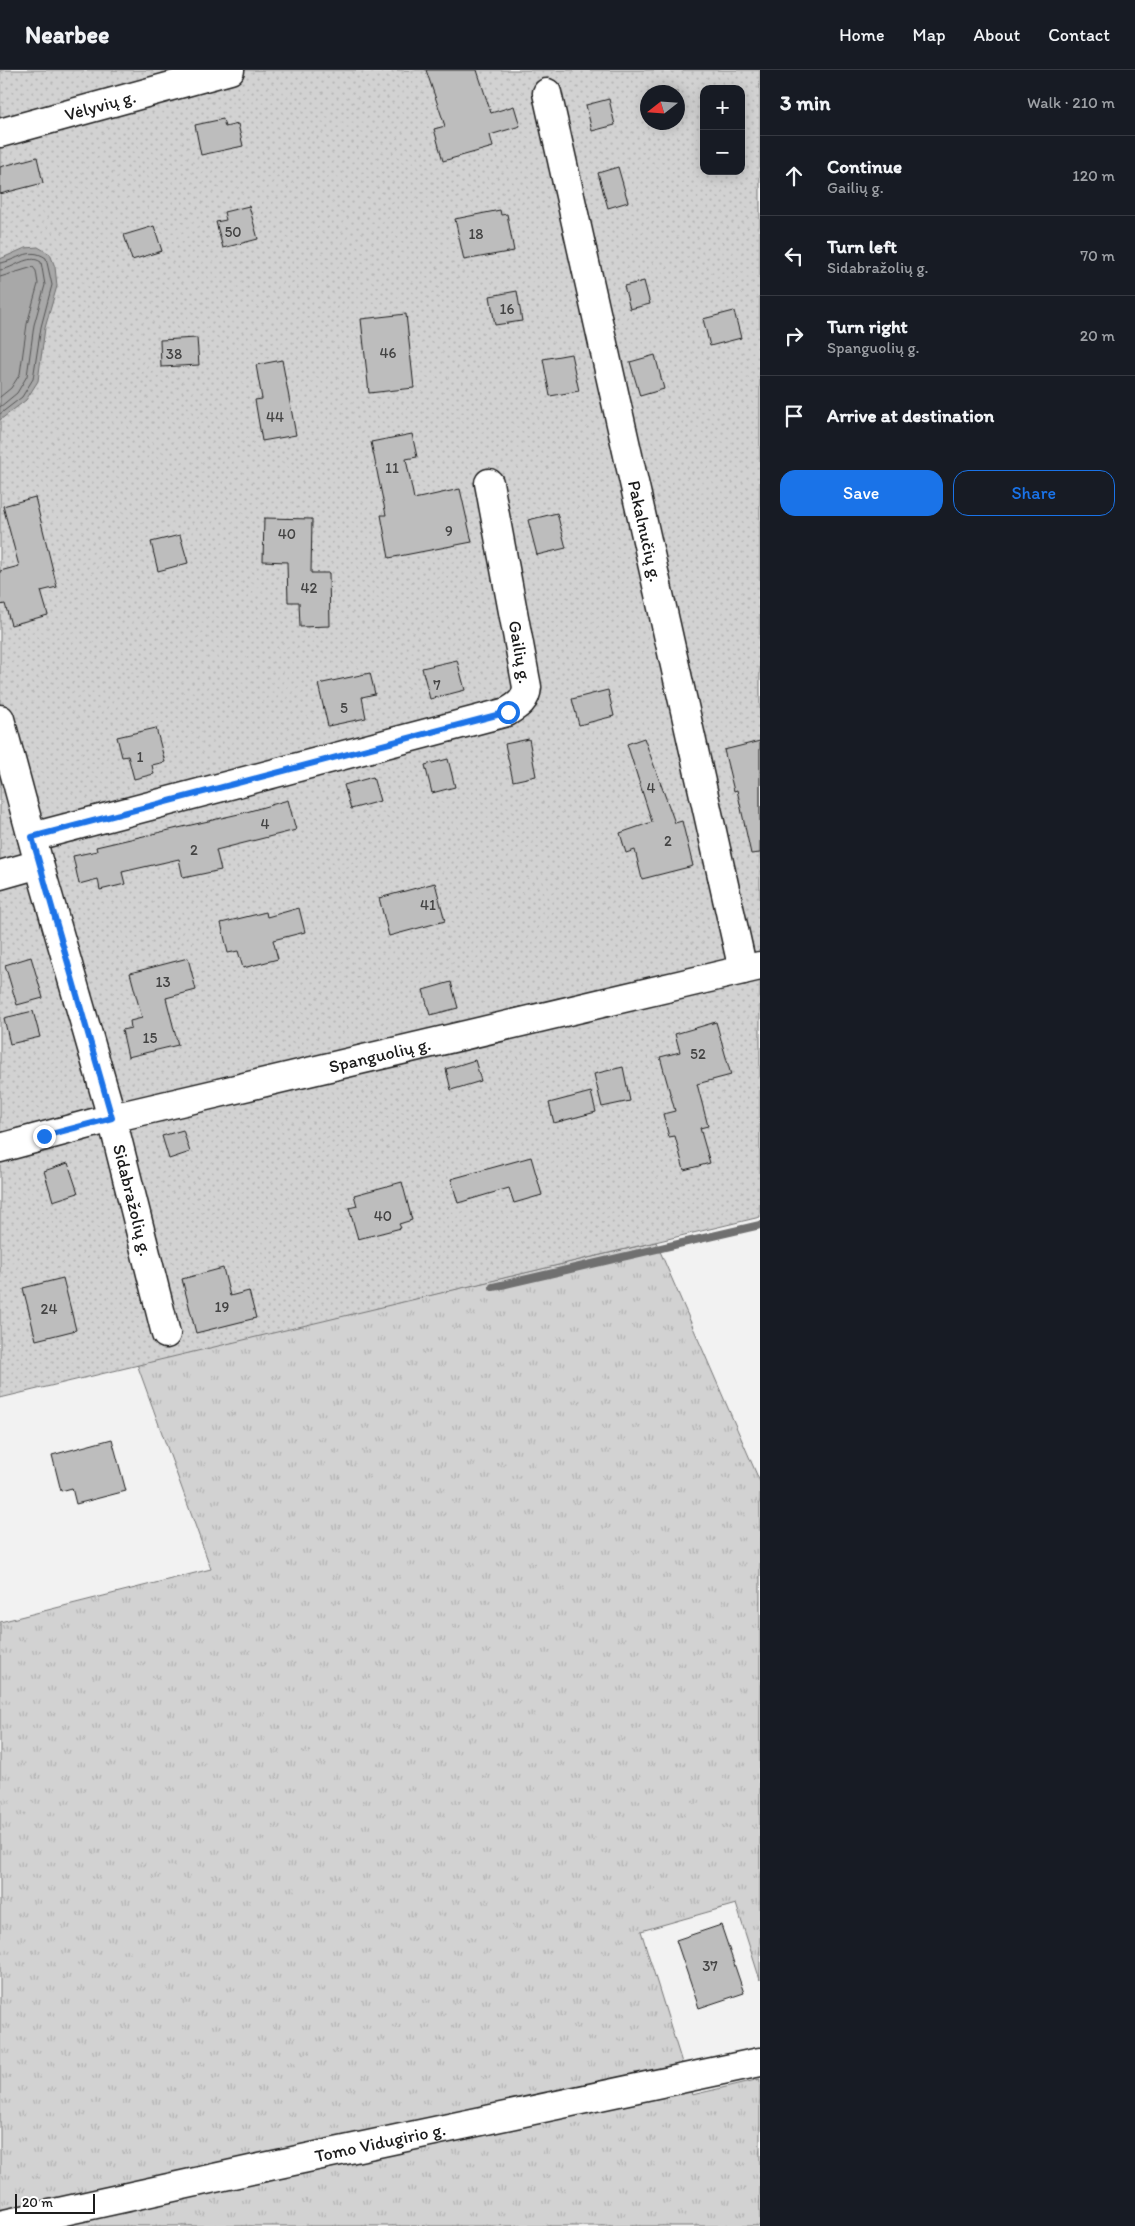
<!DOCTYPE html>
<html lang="en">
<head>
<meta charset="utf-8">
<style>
  :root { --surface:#171b24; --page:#20242c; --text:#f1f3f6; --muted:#9ea1a6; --line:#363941; --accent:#1a73e8 }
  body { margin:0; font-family:Itim,sans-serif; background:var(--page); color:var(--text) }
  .controls { position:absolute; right:15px; top:15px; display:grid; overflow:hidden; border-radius:10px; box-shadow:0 2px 12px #0003 }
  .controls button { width:45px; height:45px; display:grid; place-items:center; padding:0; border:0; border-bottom:1px solid var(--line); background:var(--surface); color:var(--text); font:25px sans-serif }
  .compass { position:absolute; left:640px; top:15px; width:45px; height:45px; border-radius:50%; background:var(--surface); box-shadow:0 2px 12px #0003; rotate:253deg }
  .scale { position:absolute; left:15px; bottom:12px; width:80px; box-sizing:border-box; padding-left:5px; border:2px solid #1c1c1c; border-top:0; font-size:14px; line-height:18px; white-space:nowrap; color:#1c1c1c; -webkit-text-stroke:4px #fff; paint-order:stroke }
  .stop { position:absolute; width:15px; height:15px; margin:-11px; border:4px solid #1a73e8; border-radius:50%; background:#fff }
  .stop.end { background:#1a73e8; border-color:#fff; box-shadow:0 1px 5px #0008 }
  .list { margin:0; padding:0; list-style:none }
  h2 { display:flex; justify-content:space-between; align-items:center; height:65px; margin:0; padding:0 20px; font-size:21px }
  h2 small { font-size:16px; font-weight:400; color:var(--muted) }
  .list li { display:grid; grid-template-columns:32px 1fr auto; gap:15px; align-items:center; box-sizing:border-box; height:80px; padding:0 20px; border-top:1px solid var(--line) }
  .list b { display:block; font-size:19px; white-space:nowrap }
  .list p { margin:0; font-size:16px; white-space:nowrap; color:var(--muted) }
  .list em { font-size:16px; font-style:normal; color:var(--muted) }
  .actions { display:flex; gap:10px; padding:15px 20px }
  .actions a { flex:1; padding:11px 0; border:1px solid var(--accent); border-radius:15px; text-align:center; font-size:18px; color:var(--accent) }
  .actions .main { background:var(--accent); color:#fff }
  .icon { flex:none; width:28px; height:28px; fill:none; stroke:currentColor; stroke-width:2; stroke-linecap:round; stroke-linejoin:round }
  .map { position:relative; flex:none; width:760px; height:2156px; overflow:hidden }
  header { display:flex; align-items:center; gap:30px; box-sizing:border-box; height:70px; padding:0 25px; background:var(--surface); border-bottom:1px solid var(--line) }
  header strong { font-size:24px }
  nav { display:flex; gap:28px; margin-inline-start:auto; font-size:18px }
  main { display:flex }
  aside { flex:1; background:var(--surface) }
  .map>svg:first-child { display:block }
</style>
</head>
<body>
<header>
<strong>Nearbee</strong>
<nav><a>Home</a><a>Map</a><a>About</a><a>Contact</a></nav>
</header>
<main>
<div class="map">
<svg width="760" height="2156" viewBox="0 0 760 2156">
  <defs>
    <pattern id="grass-tufts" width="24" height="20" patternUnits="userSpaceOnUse" patternTransform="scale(1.25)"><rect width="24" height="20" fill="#d2d2d2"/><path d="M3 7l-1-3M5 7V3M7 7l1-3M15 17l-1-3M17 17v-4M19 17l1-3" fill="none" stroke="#b4b4b4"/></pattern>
    <pattern id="garden-dots" width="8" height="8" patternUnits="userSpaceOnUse" patternTransform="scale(1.25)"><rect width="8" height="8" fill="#d2d2d2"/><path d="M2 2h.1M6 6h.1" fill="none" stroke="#b4b4b4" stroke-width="1.8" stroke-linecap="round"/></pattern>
  </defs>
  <rect width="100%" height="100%" fill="#f2f2f2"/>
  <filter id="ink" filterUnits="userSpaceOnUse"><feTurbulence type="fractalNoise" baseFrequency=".02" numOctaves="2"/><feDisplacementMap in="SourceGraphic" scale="10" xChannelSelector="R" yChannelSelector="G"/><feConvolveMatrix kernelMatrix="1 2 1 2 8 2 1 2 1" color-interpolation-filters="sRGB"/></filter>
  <g filter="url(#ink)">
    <!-- grass -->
    <path fill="url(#grass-tufts)" stroke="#777" d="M 656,1172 L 760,1412 L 760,1910 L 736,1834 L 641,1861 L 692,2025 L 760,2009 L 760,2156 L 0,2156 L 0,1552 L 211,1499 L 137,1294 Z"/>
    <!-- garden -->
    <path fill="url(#garden-dots)" stroke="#777" fill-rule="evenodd" d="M 0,0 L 760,0 L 760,1147 L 0,1328 ZM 704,19 L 741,19 L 741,101 L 704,101 ZM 648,22 L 678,22 L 678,52 L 648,52 Z"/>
    <!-- water -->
    <path fill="#a8a8a8" stroke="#707070" d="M 38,177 L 50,184 L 55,197 L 57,216 L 45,258 L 38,311 L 26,330 L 0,350 L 0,189 L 25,178 Z"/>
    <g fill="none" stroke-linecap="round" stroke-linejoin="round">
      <!-- shore -->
      <g stroke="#545454" stroke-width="1">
        <path d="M 0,193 C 17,191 29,176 46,188 L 52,215 L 41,257 L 33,309 L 22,327 L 0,344"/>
        <path d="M 0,200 C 14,199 28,183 41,192 L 45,215 L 34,255 L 27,306 L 17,323 L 0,337"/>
        <path d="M 0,207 L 33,197 L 36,201 L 38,214 L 27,254 L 20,304 L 11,318 L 0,327"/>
      </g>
      <!-- stream -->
      <path stroke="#707070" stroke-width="8" d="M 493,1217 L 760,1155"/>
    </g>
    <!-- building -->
    <g fill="#bdbdbd" stroke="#1c1c1c">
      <path d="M 426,0 L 477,0 L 491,43 L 514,36 L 520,56 L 490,65 L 493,77 L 443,91 L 434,59 L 445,56 Z"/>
      <path d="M 609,29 L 615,55 L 592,61 L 586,35 Z"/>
      <path d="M 223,49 L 225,57 L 238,54 L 243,76 L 201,85 L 195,55 Z"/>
      <path d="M 37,87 L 43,113 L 0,124 L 0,97 Z"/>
      <path d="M 618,97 L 628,132 L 608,138 L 598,103 Z"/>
      <path d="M 249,136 L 258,169 L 223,178 L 216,152 L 226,150 L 224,142 Z"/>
      <path d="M 500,140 L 501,145 L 507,144 L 514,181 L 464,190 L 455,149 Z"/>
      <path d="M 154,156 L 162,181 L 132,190 L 124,165 Z"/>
      <path d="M 644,211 L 650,234 L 630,239 L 624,216 Z"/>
      <path d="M 517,221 L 522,251 L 495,255 L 490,226 Z"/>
      <path d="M 734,241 L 741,268 L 710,276 L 703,249 Z"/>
      <path d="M 406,244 L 414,318 L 369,323 L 361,249 Z"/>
      <path d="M 197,268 L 199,295 L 161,297 L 160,270 Z"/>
      <path d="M 571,284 L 579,321 L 550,326 L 543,289 Z"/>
      <path d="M 655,285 L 664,319 L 640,326 L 630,292 Z"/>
      <path d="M 282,290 L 296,365 L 262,371 L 255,330 L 262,329 L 256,295 Z"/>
      <path d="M 412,364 L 417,387 L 406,389 L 414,429 L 460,419 L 472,472 L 389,488 L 381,445 L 386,445 L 371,372 Z"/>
      <path d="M 35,427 L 57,517 L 41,521 L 48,545 L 11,555 L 5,534 L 0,535 L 0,501 L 19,496 L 3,436 Z"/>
      <path d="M 557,443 L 566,478 L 537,485 L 528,450 Z"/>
      <path d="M 264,448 L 312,449 L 311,503 L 329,503 L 330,556 L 300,557 L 299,532 L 288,532 L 287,492 L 263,491 Z"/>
      <path d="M 180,465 L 188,493 L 158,501 L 151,472 Z"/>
      <path d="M 457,590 L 465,620 L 430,629 L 422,598 Z"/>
      <path d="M 370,603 L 375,624 L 362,627 L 366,648 L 328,656 L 318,614 Z"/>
      <path d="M 608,620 L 614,646 L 579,655 L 572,629 Z"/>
      <path d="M 156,658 L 165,692 L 152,695 L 154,704 L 134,709 L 128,686 L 122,687 L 117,667 Z"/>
      <path d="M 644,668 L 675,753 L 682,751 L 693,796 L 642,809 L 635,780 L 626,783 L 620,763 L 652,752 L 627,674 Z"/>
      <path d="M 529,669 L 536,706 L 513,711 L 505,674 Z"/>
      <path d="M 760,671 L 760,783 L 751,784 L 737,720 L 734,721 L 724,680 Z"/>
      <path d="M 448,689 L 455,717 L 432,723 L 425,695 Z"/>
      <path d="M 373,707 L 380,731 L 351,739 L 344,715 Z"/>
      <path d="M 288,730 L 296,760 L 216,780 L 221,800 L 183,808 L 179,789 L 122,802 L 125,814 L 100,820 L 98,809 L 79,814 L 73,786 L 97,781 L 96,777 L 243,743 Z"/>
      <path d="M 435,813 L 445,851 L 389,866 L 379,828 Z"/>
      <path d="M 299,838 L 305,862 L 273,870 L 278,889 L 243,898 L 238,881 L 228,883 L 221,853 L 266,842 L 267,847 Z"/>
      <path d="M 31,887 L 43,928 L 17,935 L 5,895 Z"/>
      <path d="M 188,888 L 196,920 L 166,928 L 178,975 L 128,987 L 122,960 L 131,958 L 130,951 L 142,948 L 130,903 Z"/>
      <path d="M 451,912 L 458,938 L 430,945 L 423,920 Z"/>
      <path d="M 33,941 L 40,967 L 10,974 L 4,948 Z"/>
      <path d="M 716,952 L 731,1005 L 697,1014 L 708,1056 L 700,1058 L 710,1093 L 684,1100 L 675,1066 L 669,1067 L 663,1044 L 675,1041 L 660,987 L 680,982 L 675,964 Z"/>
      <path d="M 475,990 L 481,1011 L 451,1020 L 446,999 Z"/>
      <path d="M 623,997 L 630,1031 L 602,1037 L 594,1004 Z"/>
      <path d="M 591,1022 L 596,1042 L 554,1053 L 549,1033 Z"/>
      <path d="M 183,1060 L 190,1082 L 169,1089 L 162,1066 Z"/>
      <path d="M 531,1087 L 542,1125 L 514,1133 L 509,1118 L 458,1133 L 451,1109 Z"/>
      <path d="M 68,1093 L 78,1123 L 53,1131 L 44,1101 Z"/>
      <path d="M 402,1112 L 412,1150 L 399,1154 L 401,1158 L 358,1169 L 349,1138 L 357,1136 L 354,1125 Z"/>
      <path d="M 223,1198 L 230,1226 L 249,1221 L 256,1248 L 196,1263 L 182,1209 Z"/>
      <path d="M 63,1208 L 76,1260 L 36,1270 L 23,1218 Z"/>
      <path d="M 112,1369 L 126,1421 L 76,1434 L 72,1418 L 61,1421 L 52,1385 Z"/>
      <path d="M 721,1855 L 744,1923 L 699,1938 L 676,1870 Z"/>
    </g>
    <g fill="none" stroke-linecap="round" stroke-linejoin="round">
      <defs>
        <g id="minor">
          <path id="s1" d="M 547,23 L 743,900"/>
          <path id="s2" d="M 0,63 L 230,0"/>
          <path id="s3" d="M 0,649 L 39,794 L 112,1048 L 166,1264"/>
          <path d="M 32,767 L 507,642 C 519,635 526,630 527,617 L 489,413"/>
          <path d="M 0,805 L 39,794"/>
          <path id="s4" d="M 0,1078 L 112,1048 L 760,896"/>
          <path id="s5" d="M 0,2155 L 260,2098 L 760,1992"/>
        </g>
      </defs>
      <!-- minor casing -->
      <use href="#minor" stroke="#1c1c1c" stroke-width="31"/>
      <!-- minor -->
      <use href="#minor" stroke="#fff" stroke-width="28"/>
    </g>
  </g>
  <g fill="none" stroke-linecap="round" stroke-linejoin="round" filter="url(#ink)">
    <!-- route -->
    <path stroke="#1a73e8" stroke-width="6" d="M 44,1066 L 112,1048 L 32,767 L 508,642"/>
  </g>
  <g text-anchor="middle" stroke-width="4" stroke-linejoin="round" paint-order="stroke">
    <!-- number labels -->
    <g font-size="15" fill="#444">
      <text x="233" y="167">50</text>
      <text x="476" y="169">18</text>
      <text x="507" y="244">16</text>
      <text x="388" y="288">46</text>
      <text x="174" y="289">38</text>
      <text x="275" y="352">44</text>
      <text x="392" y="403">11</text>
      <text x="449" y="466">9</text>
      <text x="287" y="469">40</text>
      <text x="309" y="523">42</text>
      <text x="437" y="620">7</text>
      <text x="344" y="643">5</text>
      <text x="140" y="692">1</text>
      <text x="651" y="723">4</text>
      <text x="265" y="759">4</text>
      <text x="668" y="776">2</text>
      <text x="194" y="785">2</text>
      <text x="428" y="840">41</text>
      <text x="163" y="917">13</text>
      <text x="150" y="973">15</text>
      <text x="698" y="989">52</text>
      <text x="383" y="1151">40</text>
      <text x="222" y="1242">19</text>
      <text x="49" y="1244">24</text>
      <text x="710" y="1901">37</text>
    </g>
    <!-- street labels -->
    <g font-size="18" fill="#1c1c1c" stroke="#fff">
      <text dy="6" stroke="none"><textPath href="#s2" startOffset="104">Vėlyvių g.</textPath></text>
      <text dy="6" stroke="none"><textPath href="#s1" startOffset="449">Pakalnučių g.</textPath></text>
      <text transform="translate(520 582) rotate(80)" y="6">Gailių g.</text>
      <text dy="6" stroke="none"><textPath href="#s4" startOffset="391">Spanguolių g.</textPath></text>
      <text dy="6" stroke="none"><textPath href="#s3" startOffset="499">Sidabražolių g.</textPath></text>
      <text dy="6" stroke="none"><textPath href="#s5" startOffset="389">Tomo Vidugirio g.</textPath></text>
    </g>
  </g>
</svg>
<div class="controls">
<button>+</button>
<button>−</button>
</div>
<svg class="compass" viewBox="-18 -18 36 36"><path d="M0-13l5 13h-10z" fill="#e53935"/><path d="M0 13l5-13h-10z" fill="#9ea1a6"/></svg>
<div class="scale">20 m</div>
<div class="stop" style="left:508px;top:642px"></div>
<div class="stop end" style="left:44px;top:1066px"></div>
</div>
<aside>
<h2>3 min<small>Walk · 210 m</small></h2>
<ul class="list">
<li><svg class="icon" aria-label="ahead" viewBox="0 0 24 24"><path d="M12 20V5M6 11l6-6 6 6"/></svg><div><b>Continue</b><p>Gailių g.</p></div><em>120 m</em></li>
<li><svg class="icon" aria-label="left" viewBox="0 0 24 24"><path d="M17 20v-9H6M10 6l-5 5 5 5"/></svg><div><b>Turn left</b><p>Sidabražolių g.</p></div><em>70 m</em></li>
<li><svg class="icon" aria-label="right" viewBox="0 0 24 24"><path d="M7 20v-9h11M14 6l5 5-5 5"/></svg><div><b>Turn right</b><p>Spanguolių g.</p></div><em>20 m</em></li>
<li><svg class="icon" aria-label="arrive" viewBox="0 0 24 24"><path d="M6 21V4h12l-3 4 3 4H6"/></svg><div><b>Arrive at destination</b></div></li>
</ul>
<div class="actions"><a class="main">Save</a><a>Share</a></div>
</aside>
</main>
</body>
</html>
